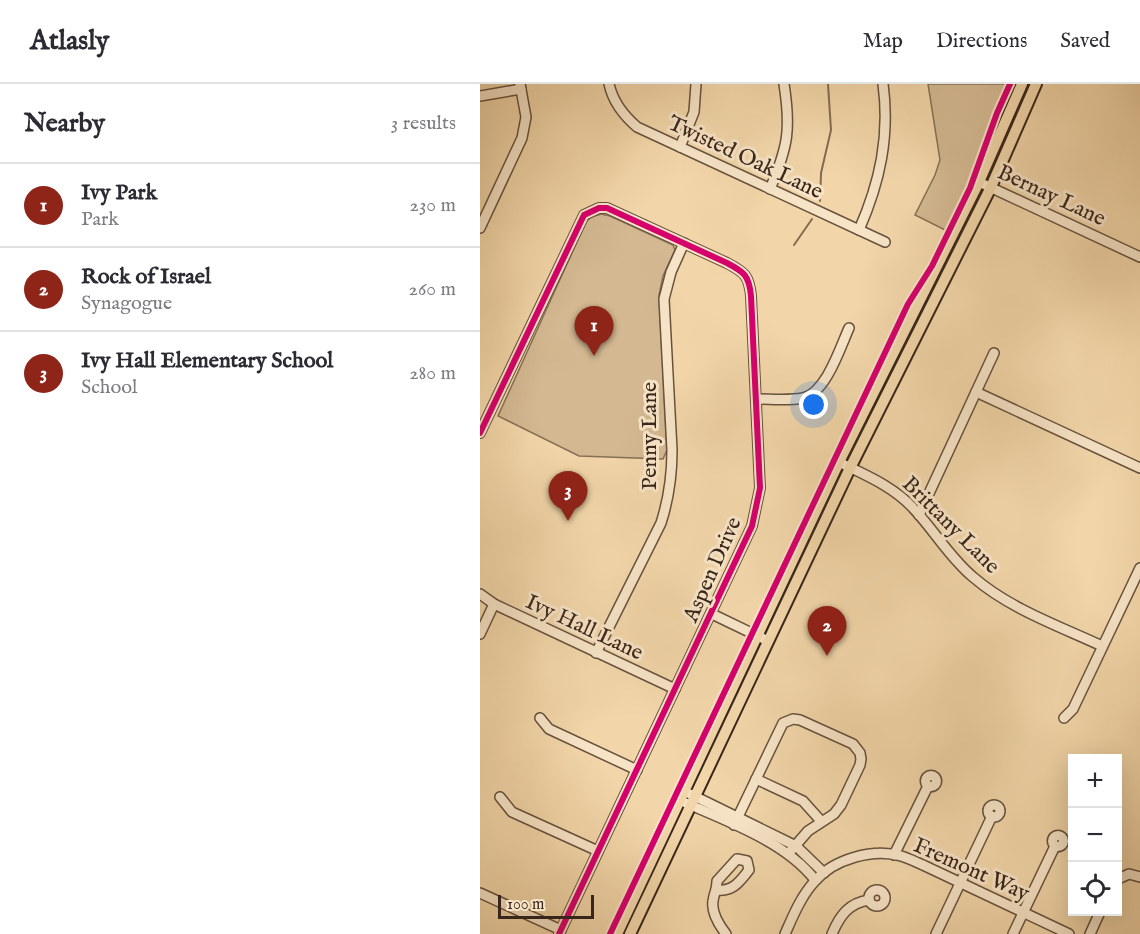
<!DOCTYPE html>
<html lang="en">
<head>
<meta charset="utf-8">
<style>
  :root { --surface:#fff; --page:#f2f2f3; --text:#2b2b33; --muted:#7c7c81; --line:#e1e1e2; --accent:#8f2418 }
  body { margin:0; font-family:"IM FELL English",serif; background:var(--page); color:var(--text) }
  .controls { position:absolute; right:18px; bottom:18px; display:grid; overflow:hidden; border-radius:0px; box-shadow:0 6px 24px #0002 }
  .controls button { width:54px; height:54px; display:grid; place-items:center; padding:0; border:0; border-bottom:2px solid var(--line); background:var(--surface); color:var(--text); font:30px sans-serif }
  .scale { position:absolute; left:18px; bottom:15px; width:96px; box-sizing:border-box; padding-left:6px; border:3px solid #39261a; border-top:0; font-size:16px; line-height:21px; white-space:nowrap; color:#39261a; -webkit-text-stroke:4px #f7e4c7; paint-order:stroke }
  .you { position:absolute; left:334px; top:321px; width:21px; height:21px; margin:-15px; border:4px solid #fff; border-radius:50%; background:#1a73e8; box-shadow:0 0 0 9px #1a73e833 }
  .badge { display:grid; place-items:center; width:39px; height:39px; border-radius:50%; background:var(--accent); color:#fff; font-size:20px; font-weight:700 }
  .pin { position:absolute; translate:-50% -50px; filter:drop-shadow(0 2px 3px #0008) }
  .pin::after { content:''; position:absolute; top:32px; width:21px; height:18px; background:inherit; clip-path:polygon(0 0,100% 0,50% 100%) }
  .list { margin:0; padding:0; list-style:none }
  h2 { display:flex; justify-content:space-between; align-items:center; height:78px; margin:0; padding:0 24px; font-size:26px }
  h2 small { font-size:20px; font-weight:400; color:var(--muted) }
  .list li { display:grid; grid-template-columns:39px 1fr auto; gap:18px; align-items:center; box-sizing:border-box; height:84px; padding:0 24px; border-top:2px solid var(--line) }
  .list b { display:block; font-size:22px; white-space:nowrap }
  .list p { margin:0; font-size:20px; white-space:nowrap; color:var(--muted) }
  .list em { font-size:20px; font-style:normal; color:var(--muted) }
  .icon { flex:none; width:33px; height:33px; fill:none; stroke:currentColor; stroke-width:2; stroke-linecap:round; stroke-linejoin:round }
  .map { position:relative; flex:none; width:660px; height:850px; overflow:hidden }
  header { display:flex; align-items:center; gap:36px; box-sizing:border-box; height:84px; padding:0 30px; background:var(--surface); border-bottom:2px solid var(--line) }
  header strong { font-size:28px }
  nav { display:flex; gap:33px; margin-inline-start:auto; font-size:21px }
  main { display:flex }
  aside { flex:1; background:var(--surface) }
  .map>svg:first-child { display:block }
</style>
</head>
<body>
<header>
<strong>Atlasly</strong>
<nav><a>Map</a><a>Directions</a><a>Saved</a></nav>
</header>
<main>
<aside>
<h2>Nearby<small>3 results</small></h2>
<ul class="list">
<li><span class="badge">1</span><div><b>Ivy Park</b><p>Park</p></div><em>230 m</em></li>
<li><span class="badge">2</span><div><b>Rock of Israel</b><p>Synagogue</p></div><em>260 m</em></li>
<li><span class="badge">3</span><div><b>Ivy Hall Elementary School</b><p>School</p></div><em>280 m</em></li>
</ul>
</aside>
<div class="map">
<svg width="660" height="850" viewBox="0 0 660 850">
  <rect width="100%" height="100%" fill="#f2d6a9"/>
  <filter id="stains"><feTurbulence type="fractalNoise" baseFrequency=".00333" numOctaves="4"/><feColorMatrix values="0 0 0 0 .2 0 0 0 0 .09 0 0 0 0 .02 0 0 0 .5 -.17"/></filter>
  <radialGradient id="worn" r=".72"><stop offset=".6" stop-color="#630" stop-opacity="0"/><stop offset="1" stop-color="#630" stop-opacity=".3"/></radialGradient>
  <!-- green -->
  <g fill="#d3b891" stroke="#866f56" stroke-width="1.5">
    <path d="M 448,0 L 535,0 L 467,147 L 435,131 L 455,91 L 460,76 Z"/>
    <path d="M 121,130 L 130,132 L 193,161 L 195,166 L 183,192 L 179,211 L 187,366 L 183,375 L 99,372 L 18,332 L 106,138 L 111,133 Z"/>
  </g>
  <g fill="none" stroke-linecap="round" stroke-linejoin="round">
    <!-- stream -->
    <g stroke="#826c52" stroke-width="2">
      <path d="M 340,117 L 341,89 L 351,46 L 348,0"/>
      <path d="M 314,161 L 332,135"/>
    </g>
    <defs>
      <g id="minor">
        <path d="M 129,0 C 133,18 143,31 157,43 L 405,158"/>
        <path d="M 0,12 L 41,5"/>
        <path d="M 200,63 L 214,28 L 216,0"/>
        <path d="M 499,98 L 660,173"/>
        <path d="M 290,105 C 308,63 311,45 304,0"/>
        <path d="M 0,144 L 42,54 L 46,33 L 40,0"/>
        <path d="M 379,146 C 400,98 410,52 403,0"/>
        <path d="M 496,308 L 660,384"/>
        <path d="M 276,315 C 291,315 308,317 323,314 C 346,309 360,264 369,244"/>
        <path d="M 0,349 L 104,131 L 119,124 L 127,124 L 247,179 C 264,188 269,191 271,212 L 280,404 L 272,442 L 79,850"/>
        <path d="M 359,378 C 385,391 413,402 433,424 C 454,446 469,473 493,493 C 530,525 579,542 622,562"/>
        <path d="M 439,431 L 514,269"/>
        <path d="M 0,510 L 14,520 L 195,605"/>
        <path d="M 232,530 L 288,557"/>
        <path d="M 0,550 L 14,520"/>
        <path d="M 116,569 L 181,439 C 189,414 192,392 192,366 L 184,215 L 191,188 L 204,159"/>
        <path d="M 60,634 L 69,645 L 157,686"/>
        <path d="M 584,634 L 593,625 L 660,484"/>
        <circle cx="451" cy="697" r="5.5"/>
        <path d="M 276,695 L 323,717 L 341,737"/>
        <path d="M 210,710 L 316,762 L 344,789"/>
        <path d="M 20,713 L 32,728 L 118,767"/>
        <path d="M 199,716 C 244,736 305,757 335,796"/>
        <circle cx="514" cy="727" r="6"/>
        <path d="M 254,741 L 303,639 L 313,635 L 320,636 L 373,660 L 380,669 L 381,675 L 380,681 L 361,721 L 354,730 L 328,747 L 308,770"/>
        <circle cx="578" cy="757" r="5.5"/>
        <path d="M 414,771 L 448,702"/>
        <path d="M 638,795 L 649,790 L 660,793"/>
        <path d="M 238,806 C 253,808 260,797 269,786 L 267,777 L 257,775 L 237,797 C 237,806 234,809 233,817 C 231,829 239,841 246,850"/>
        <circle cx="397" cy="814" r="8"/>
        <path d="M 0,809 L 81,846"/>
        <path d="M 305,850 C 313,832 321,812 335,797 C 354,775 393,764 421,772 C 428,774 436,778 443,781 L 589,850"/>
        <path d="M 352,850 C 360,831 369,819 389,816"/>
        <path d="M 456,850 L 512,732"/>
        <path d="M 533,850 L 575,762"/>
        <path d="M 610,850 L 620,828"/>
      </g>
      <g id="major">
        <path d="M 137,850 L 359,378 L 499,98 L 542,0"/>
        <path d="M 150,850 L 370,384 L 511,103 L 556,0"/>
      </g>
    </defs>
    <!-- minor casing -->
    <use href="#minor" stroke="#67523e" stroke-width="12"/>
    <!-- major casing -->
    <use href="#major" stroke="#39261a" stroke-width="14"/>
    <!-- minor -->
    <use href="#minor" stroke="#f7e4c7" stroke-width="9"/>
    <!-- major -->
    <use href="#major" stroke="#f2d6a9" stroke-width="10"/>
    <defs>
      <g id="cycleway">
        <path d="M 0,349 L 104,131 L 119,124 L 127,124 L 247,179 C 264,188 269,191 271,212 L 280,404 L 272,442 L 79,850"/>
        <path d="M 130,850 L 428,220 L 452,182 L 490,104 L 517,29 L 530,0"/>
      </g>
    </defs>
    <!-- cycleway casing -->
    <use href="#cycleway" stroke="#f7e4c7" stroke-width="10"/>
    <!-- cycleway -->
    <use href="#cycleway" stroke="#d6006c" stroke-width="6"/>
  </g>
  <g text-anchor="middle" stroke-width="6" stroke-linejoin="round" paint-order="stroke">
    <!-- street labels -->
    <g font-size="22" fill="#39261a" stroke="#f7e4c7">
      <text transform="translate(266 72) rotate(25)" y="8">Twisted Oak Lane</text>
      <text transform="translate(572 110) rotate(25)" y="8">Bernay Lane</text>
      <text transform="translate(168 352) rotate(-90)" y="8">Penny Lane</text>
      <text transform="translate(472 440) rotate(45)" y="8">Brittany Lane</text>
      <text transform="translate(231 485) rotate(-66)" y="8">Aspen Drive</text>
      <text transform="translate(105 542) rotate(25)" y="8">Ivy Hall Lane</text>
      <text transform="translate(492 784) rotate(24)" y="8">Fremont Way</text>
    </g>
  </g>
  <rect width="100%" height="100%" filter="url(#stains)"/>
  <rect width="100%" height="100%" fill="url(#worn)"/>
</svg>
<div class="controls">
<button>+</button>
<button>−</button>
<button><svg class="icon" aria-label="locate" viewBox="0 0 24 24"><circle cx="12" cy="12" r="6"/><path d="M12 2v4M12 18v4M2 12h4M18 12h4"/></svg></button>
</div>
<div class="scale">100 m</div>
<div class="you"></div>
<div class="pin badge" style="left:114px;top:272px">1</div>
<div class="pin badge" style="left:347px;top:572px">2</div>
<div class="pin badge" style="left:88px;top:437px">3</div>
</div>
</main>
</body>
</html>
